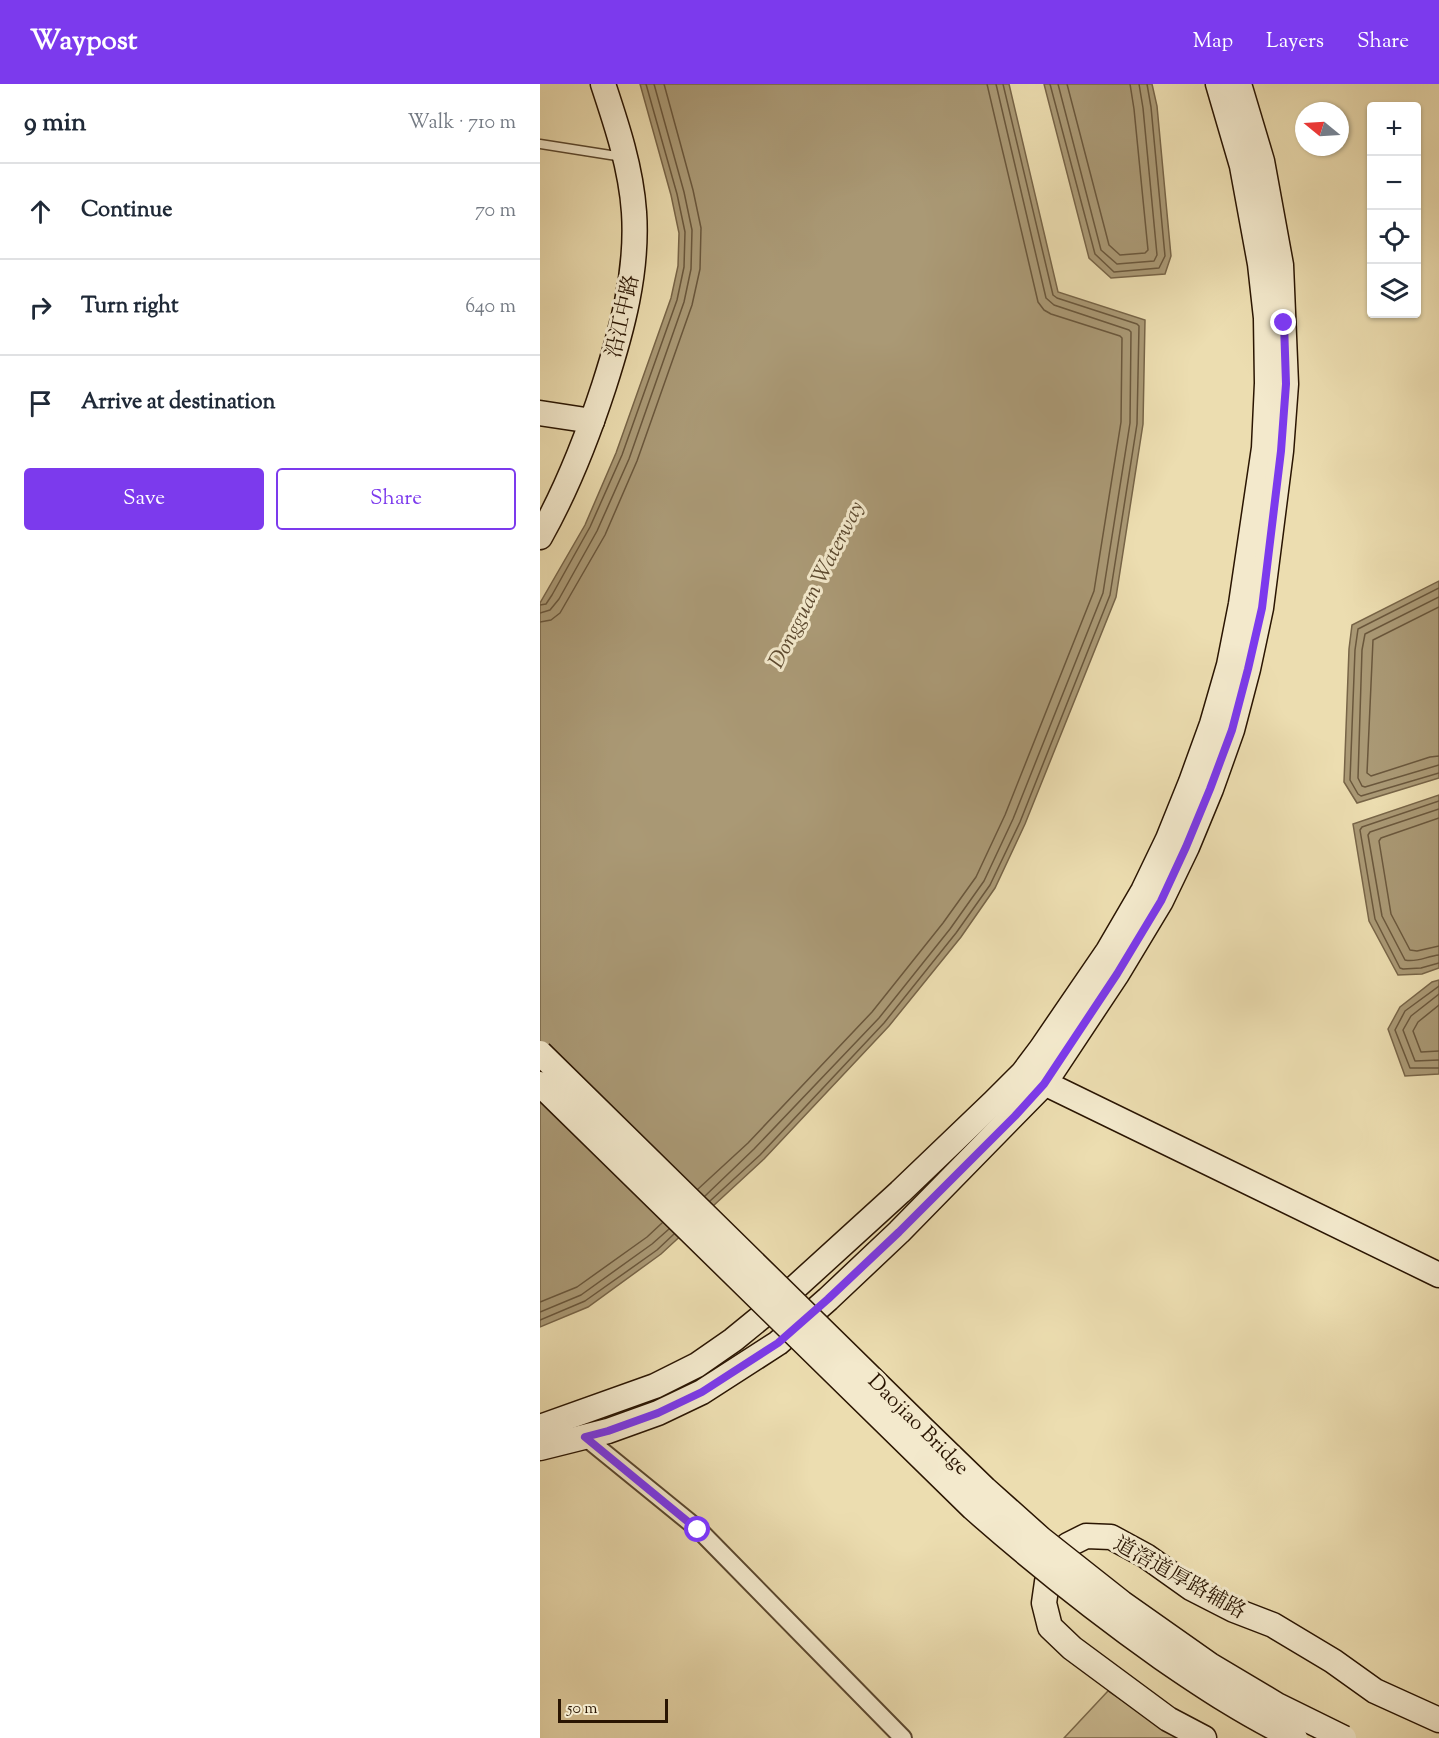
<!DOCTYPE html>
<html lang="en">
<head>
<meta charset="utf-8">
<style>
  :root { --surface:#fff; --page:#f6f6f7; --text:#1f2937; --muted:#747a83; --line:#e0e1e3; --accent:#7c3aed }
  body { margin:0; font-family:"Sorts Mill Goudy","Noto Serif SC",serif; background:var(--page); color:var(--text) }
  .controls { position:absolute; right:18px; top:18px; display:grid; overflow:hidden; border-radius:6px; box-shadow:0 2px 4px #0004 }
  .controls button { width:54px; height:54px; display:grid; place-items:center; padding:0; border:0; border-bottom:2px solid var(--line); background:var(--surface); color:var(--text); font:30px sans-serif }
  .compass { position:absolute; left:755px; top:18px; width:54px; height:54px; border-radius:50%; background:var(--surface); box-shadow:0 2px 4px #0004; rotate:288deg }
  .scale { position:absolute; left:18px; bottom:15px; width:110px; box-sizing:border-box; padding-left:6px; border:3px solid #2a1502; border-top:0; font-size:16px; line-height:21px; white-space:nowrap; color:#2a1502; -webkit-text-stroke:4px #f3e9cc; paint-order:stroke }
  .stop { position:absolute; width:18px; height:18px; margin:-14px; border:4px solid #7c3aed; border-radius:50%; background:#fff }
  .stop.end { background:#7c3aed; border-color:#fff; box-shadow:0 2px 6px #0008 }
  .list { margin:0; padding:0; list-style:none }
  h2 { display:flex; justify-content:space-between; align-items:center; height:78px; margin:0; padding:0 24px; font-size:26px }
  h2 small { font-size:20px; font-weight:400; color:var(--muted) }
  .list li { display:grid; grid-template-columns:39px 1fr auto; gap:18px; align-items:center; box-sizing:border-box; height:96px; padding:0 24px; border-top:2px solid var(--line) }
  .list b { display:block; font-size:22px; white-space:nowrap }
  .list em { font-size:20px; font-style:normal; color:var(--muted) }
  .actions { display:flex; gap:12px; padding:18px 24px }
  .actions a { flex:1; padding:14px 0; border:2px solid var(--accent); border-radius:6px; text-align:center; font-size:21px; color:var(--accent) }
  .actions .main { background:var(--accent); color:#fff }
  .icon { flex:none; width:33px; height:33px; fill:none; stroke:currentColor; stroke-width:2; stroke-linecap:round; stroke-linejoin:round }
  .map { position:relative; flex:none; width:899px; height:1654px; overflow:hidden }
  header { display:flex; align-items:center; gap:36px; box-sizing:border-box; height:84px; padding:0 30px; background:var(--accent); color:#fff }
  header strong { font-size:28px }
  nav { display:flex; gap:33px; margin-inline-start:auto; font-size:21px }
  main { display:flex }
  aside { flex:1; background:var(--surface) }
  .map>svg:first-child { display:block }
</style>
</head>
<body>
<header>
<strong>Waypost</strong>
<nav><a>Map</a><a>Layers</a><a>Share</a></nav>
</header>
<main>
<aside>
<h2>9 min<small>Walk · 710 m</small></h2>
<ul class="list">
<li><svg class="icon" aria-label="ahead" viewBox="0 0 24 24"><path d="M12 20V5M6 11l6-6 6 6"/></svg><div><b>Continue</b></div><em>70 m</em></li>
<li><svg class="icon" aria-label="right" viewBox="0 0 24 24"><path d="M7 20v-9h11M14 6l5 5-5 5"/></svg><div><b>Turn right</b></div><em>640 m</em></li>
<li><svg class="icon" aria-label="arrive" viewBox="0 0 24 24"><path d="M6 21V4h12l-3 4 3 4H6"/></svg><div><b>Arrive at destination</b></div></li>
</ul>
<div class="actions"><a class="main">Save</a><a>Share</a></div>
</aside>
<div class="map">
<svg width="899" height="1654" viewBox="0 0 899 1654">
  <rect width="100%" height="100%" fill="#ecddb0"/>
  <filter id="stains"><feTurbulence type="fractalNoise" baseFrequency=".00333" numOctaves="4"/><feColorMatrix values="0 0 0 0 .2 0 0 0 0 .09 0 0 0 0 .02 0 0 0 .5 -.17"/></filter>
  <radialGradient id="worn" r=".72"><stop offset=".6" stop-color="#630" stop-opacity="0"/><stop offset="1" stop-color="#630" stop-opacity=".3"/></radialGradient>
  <!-- green -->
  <path fill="#cbbb92" stroke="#7a684a" stroke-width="1.5" d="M 568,1607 L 628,1647 L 641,1654 L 524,1654 Z"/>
  <!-- water -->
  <g fill="#aa9975" stroke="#776447" stroke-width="1.5">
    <path d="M 100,0 L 469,0 L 518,208 L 605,236 L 603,340 L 576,513 L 485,740 L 455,804 L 421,853 L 349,942 L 224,1075 L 121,1170 L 48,1223 L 0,1243 L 0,519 L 45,441 L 76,369 L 131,214 L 138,182 L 139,149 L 131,111 Z"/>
    <path d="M 504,0 L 612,0 L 617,22 L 631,172 L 625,190 L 571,194 L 549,174 Z"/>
    <path d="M 899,497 L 899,694 L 817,719 L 804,698 L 809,565 L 812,541 Z"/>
    <path d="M 899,711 L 899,884 L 882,890 L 858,891 L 829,837 L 813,740 Z"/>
    <path d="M 899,896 L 899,990 L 865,992 L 848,945 L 860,923 L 892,898 Z"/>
  </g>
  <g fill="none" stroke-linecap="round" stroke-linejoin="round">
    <!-- shore -->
    <g stroke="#6a573c" stroke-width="1.5">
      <path d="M 510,0 L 555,170 L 574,188 L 619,184 L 625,172 L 611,23 L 607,0"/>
      <path d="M 518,0 L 561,166 L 577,180 L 614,177 L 617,171 L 603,24 L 599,0"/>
      <path d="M 527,0 L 569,161 L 580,171 L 605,169 L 608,166 L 594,25 L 590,0"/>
      <path d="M 899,504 L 818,545 L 815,566 L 810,696 L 818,710 L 821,712 L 899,689"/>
      <path d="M 899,513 L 825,550 L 822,566 L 818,694 L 822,702 L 825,703 L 899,681"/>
      <path d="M 0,521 L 6,520 L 12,511 L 50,443 L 82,371 L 137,216 L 144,183 L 145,148 L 137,110 L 106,0"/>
      <path d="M 899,523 L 833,556 L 827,689 L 831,692 L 890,673 L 899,672"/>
      <path d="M 0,529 L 10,526 L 19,515 L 57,447 L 89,375 L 144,218 L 151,185 L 152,146 L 144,108 L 114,0"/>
      <path d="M 0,538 L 11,536 L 20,529 L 65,451 L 97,377 L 152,221 L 160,185 L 161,144 L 153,106 L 124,0"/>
      <path d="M 899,717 L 822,743 L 820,746 L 835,835 L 860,884 L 863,885 L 881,884 L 899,879"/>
      <path d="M 899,725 L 830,748 L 828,751 L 842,832 L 865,876 C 877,879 887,872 899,871"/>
      <path d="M 899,734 L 841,754 L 839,757 L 851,830 L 870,866 L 877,867 L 899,862"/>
      <path d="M 899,902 L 865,927 L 855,946 L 870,984 L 899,984"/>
      <path d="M 899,910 L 871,932 L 863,946 L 875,977 L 899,976"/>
      <path d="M 899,921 L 878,938 L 873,947 L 881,968 L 899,967"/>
      <path d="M 158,1105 L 208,1059 L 332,928 L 403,839 L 436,793 L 465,731 L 554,507 L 581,338 L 582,254 L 580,252 L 511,230 L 504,226 L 498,218 L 447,0"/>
      <path d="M 165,1112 L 214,1065 L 339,934 L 410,845 L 444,797 L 473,735 L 563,509 L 590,339 L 591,248 L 589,246 L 514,221 L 506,214 L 456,0"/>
      <path d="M 170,1117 L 220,1071 L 344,939 L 416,849 L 450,801 L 480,738 L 570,511 L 597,340 L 599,242 L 597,240 L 517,214 L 513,211 L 463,0"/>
      <path d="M 0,1218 L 37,1203 L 107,1153 L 122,1139"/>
      <path d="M 0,1228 L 41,1211 L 112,1160 L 129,1145"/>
      <path d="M 0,1236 L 45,1217 L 117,1166 L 134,1150"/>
    </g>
    <defs>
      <path id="lane" d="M 0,60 L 83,73"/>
      <path id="street" d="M 45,1353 L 158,1445 L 363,1654"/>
      <g id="secondary">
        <path d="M 0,329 L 52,337"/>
        <path d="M 0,453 C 27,405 47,354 64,302 C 82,246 98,188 94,128 C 91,84 77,42 63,0"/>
        <path d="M 490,992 L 899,1191"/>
        <path d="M 0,1343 L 115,1302 L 157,1281 L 193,1256 L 237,1220 L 360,1108 L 454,1018 L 483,989 L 501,965 L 568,867 L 603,807 L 628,755 L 651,698 L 672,640 L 689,581 L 701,520 L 724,364 L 727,299 L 726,234 L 720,180 L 702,82 L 678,0"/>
        <path d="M 0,1364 L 68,1347 L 118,1329 L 162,1308 L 238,1259 L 288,1215 L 359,1148 L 504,1000 L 577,890 L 621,817 L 647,763 L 671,705 L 692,646 L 708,585 L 721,524 L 741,367 L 746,300 L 741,181 L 722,77 L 699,0"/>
        <path d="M 664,1654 L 628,1635 L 532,1564 L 510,1543 L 504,1519 L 507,1498 L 517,1474 L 528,1461 L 546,1452 L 571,1453 L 606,1472 L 651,1504 L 694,1526 L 733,1541 L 793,1577 L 835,1607 L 899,1636"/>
      </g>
    </defs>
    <!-- lane casing -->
    <use href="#lane" stroke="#5a472e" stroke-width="11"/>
    <!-- street casing -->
    <use href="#street" stroke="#5a472e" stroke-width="20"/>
    <!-- secondary casing -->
    <use href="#secondary" stroke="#2a1502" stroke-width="27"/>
    <!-- lane -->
    <use href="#lane" stroke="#f3e9cc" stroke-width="8"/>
    <!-- street -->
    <use href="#street" stroke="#f3e9cc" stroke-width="16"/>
    <!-- secondary -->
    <use href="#secondary" stroke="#f3e9cc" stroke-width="24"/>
    <defs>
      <g id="secondary-bridge">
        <path d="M 0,969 L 383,1345 L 445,1405 L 501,1455 L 582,1519 L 670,1581 L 737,1621 L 804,1654"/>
        <path d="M 0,1000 L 433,1424 C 493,1477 556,1527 622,1574 C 664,1603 708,1632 755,1654"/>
      </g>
    </defs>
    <!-- secondary-bridge casing -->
    <use href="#secondary-bridge" stroke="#2a1502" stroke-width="27" stroke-linecap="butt"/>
    <!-- secondary-bridge -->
    <use href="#secondary-bridge" stroke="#f3e9cc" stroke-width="24"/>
  </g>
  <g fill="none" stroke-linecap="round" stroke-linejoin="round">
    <!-- route -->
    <path stroke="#7c3aed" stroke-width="8" d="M 158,1446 L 45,1353 L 68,1347 L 118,1329 L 162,1308 L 238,1259 L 288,1215 L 359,1148 L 475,1032 L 504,1000 L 577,890 L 621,817 L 646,763 L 670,705 L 692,646 L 708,585 L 722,524 L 741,367 L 746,300 L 744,239"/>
  </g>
  <g text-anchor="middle" stroke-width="6" stroke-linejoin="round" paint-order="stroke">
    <!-- street labels -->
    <g font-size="21" fill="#2a1502" stroke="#f3e9cc">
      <text transform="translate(82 232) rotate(-77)" y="7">沿江中路</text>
      <text transform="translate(379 1340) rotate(45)" y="7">Daojiao Bridge</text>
      <text transform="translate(640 1493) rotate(29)" y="7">道滘道厚路辅路</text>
    </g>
    <!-- water labels -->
    <g font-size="22" font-style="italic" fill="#5d4a30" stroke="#f3e9cc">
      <text transform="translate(275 500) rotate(-63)" y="8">Dongguan Waterway</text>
    </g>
  </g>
  <rect width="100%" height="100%" filter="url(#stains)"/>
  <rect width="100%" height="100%" fill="url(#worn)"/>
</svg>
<div class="controls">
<button>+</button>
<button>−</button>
<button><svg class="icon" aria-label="locate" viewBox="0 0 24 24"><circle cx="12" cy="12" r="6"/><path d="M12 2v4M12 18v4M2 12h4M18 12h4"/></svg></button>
<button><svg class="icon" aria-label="layers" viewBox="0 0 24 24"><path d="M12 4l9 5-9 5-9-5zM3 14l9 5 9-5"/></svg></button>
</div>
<svg class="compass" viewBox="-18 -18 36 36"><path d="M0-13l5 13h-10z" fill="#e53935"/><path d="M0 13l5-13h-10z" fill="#747a83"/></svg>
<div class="scale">50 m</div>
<div class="stop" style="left:158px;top:1446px"></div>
<div class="stop end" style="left:744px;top:239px"></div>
</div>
</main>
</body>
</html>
